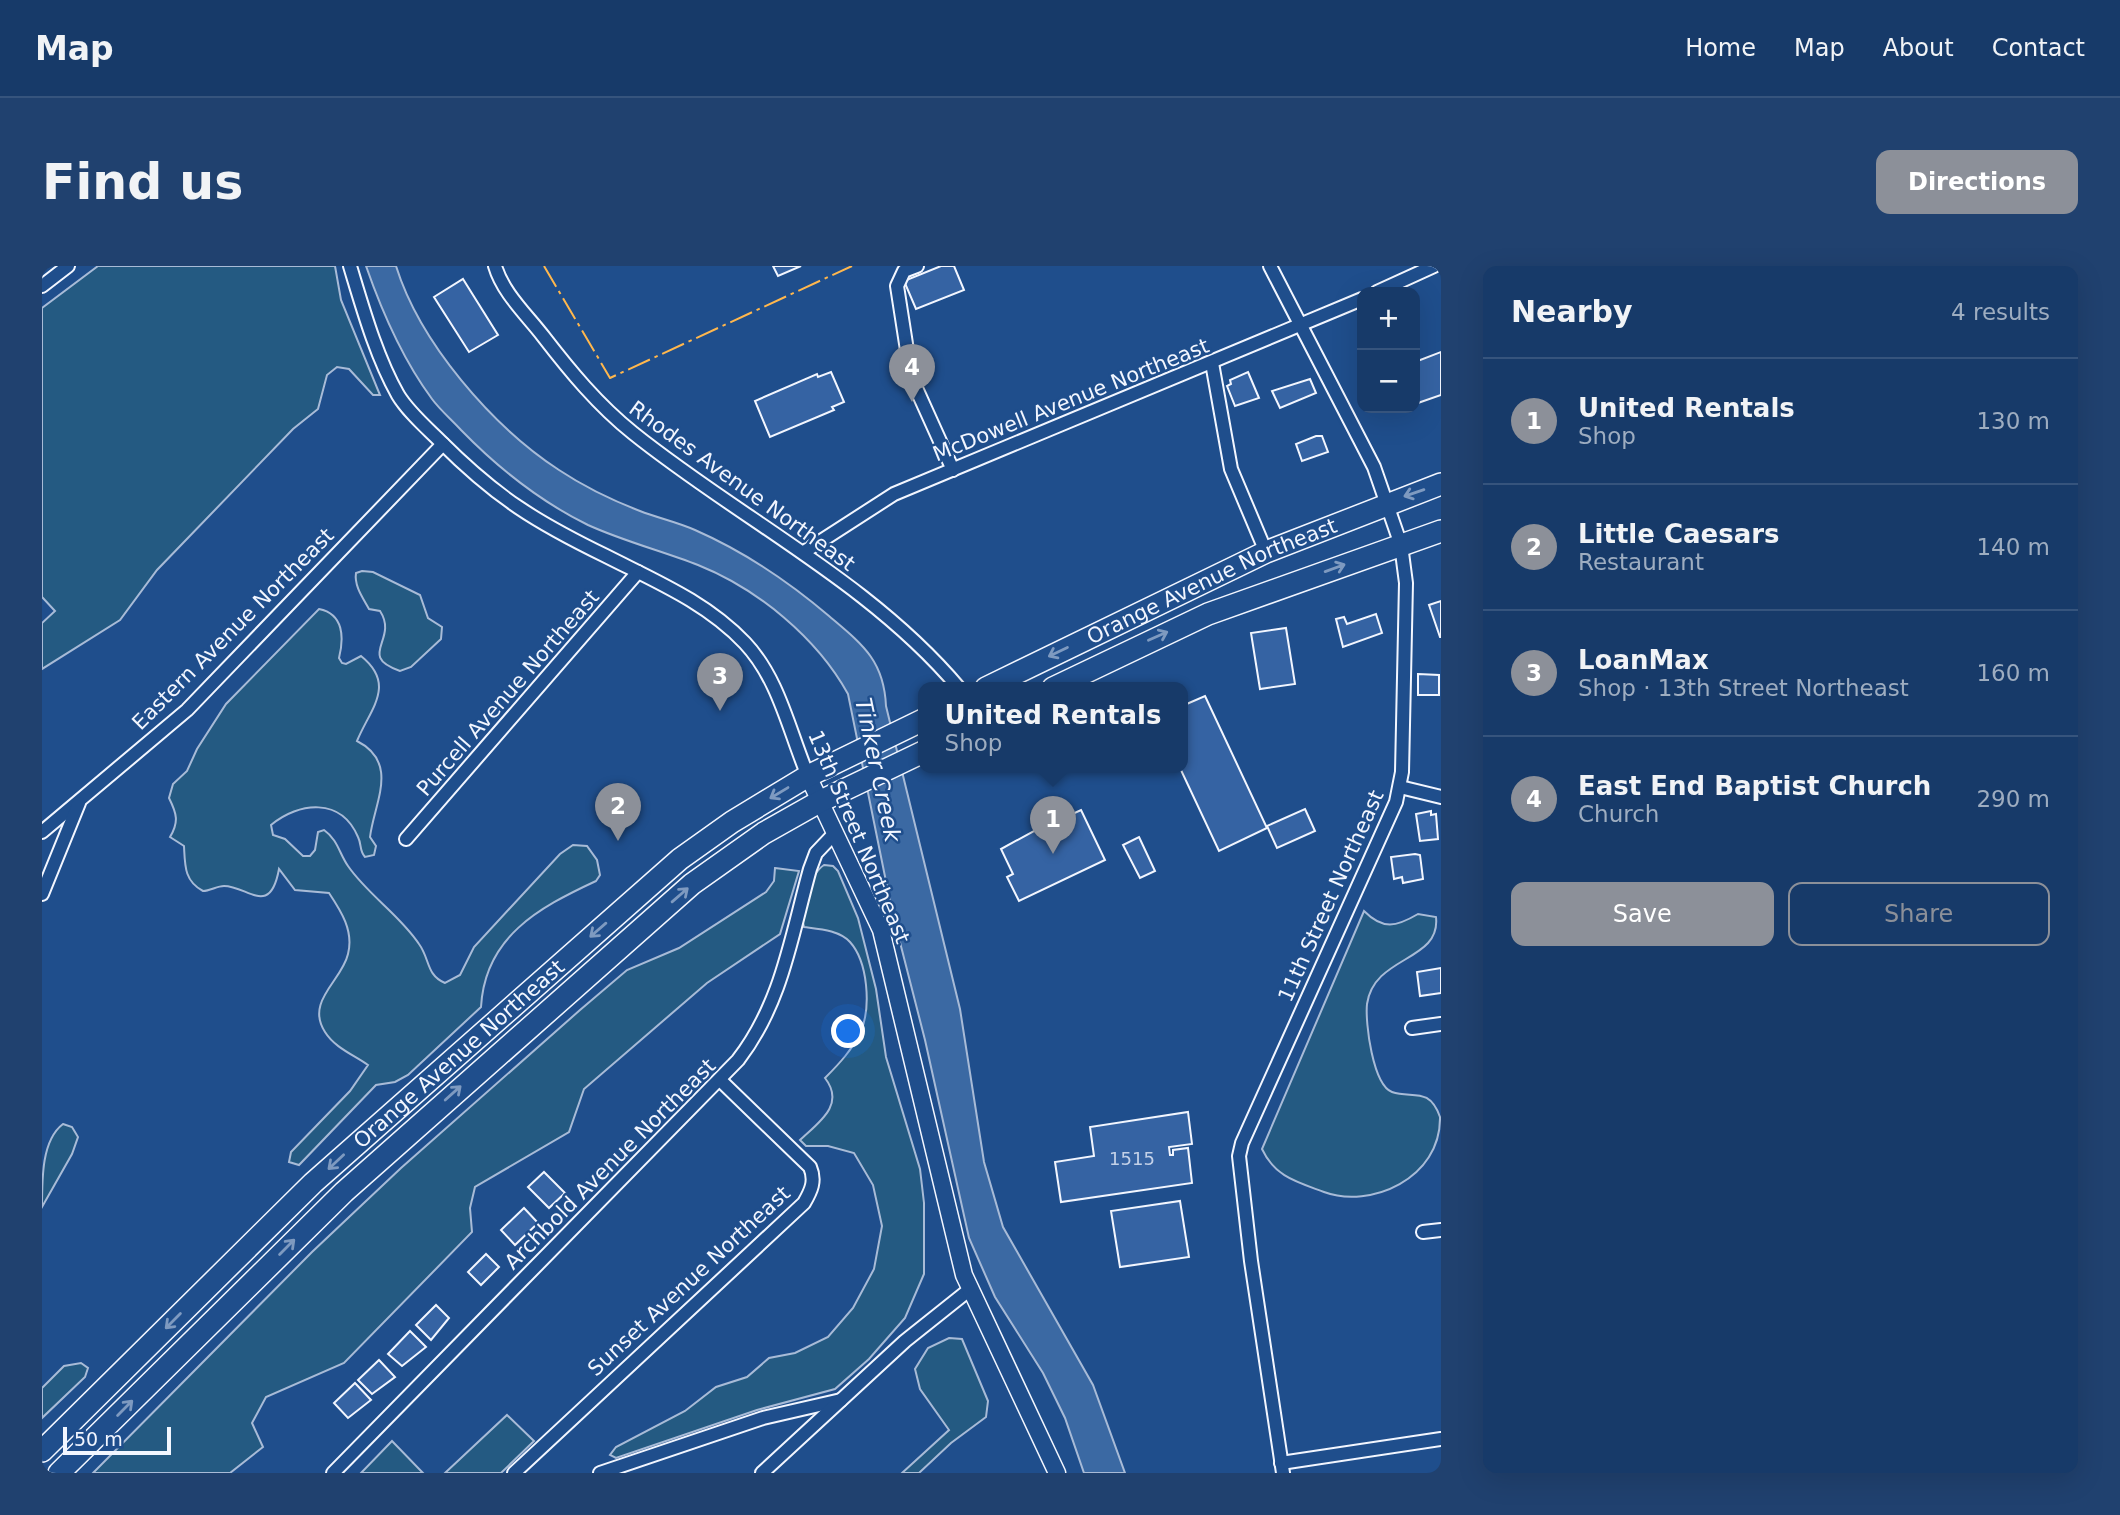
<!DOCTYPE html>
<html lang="en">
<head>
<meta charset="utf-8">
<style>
  :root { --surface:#173a69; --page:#20416f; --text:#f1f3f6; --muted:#9eadc0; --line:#36547d; --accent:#8c9099 }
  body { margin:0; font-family:"DejaVu Sans",sans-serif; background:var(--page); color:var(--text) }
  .controls { position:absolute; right:21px; top:21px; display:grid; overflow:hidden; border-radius:14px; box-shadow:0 7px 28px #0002 }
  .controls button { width:63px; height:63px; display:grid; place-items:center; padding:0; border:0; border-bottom:2px solid var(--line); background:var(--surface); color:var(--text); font:35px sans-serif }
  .scale { position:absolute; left:21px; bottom:18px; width:108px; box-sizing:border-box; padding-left:7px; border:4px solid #f2f6ff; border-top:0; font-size:19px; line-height:24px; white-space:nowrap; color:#f2f6ff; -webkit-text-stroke:5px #1f4e8c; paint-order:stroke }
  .you { position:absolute; left:807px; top:766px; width:24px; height:24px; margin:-18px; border:5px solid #fff; border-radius:50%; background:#1a73e8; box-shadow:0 0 0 10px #1a73e833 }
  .badge { display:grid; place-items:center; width:46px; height:46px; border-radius:50%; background:var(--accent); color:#fff; font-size:23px; font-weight:700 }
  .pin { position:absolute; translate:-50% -58px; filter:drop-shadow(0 2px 4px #0008) }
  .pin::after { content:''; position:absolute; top:37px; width:24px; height:21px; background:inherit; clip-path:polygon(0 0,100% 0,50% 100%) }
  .popup { position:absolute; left:876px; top:416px; width:270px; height:91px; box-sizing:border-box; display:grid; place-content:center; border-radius:14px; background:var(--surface); filter:drop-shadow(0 2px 5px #0005); font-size:23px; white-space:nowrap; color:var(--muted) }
  .popup b { font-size:26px; color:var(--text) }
  .popup::after { content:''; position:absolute; left:50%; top:100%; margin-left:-14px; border:14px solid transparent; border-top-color:var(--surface) }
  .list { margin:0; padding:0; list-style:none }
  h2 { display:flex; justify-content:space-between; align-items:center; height:91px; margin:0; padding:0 28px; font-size:30px }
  h2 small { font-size:23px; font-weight:400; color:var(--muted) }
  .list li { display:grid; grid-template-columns:46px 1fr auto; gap:21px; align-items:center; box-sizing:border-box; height:126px; padding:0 28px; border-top:2px solid var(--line) }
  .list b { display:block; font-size:26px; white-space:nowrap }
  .list p { margin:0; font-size:23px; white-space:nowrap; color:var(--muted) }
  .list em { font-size:23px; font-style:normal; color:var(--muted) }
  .actions { display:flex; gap:14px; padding:21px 28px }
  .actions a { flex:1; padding:16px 0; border:2px solid var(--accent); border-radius:14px; text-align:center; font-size:24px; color:var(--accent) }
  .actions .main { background:var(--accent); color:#fff }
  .map { position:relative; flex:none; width:1399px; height:1207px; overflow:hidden; border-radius:14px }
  header { display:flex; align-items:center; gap:42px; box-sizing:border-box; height:98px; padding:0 35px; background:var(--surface); border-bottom:2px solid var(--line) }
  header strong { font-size:33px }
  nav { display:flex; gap:38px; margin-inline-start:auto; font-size:24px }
  .intro { display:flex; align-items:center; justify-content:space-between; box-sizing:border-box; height:168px; padding:0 42px }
  h1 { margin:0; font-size:49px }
  .button { padding:18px 32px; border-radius:14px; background:var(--accent); color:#fff; font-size:24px; font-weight:700 }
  main { display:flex; gap:42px; padding:0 42px }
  aside { flex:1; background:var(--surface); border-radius:14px; box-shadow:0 7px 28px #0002 }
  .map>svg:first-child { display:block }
</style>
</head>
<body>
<header>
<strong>Map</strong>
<nav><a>Home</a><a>Map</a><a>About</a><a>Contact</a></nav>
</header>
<div class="intro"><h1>Find us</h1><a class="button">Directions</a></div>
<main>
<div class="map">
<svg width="1399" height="1207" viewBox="0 0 1399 1207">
  <rect width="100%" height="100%" fill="#1f4e8c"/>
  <!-- green -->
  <g fill="#245a82" stroke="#a8bbd7" stroke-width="2">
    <path d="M 56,0 L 293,0 L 299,34 L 338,129 L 331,129 L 307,103 L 295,101 L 285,109 L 276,143 L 251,163 L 115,304 L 78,354 L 0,403 L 0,357 L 13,345 L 0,331 L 0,42 Z"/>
    <path d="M 320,305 L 331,306 L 378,329 L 386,352 L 400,361 L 399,373 L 369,401 L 358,405 C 314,390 357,374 338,345 L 327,343 C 321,332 312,320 314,307 Z"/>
    <path d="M 277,343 C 302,348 302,372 297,392 L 300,397 L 304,398 L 319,390 C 355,419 328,443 315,475 C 358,497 332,537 328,571 L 334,580 L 332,589 L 323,591 C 317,584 320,579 316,571 C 299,531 257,536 229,559 L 231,569 L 243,573 L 261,590 L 268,590 L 273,584 L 276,566 L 282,564 C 296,574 297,587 306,600 C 326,629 358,649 377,678 C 388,693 384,709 403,717 L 418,709 L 432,681 L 518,588 L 531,579 L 545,580 L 555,594 L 558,609 L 554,615 C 496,642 443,671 439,741 L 366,809 L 353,816 L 334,819 L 257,899 L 247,896 L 249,886 L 308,825 L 326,799 C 312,789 293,782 283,766 C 263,735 300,715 306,688 C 312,665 299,645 287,627 L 253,624 L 237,603 C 228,652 206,620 182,620 C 175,620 168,625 161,625 C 142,615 143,599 142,580 L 128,571 C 137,556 135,548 127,532 L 131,518 L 145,505 L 155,483 L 184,438 Z"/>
    <path d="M 782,599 L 791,600 L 796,605 L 816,652 L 834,723 L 844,791 L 878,903 L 882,937 L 882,1008 L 863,1052 L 827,1093 L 793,1123 L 715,1144 L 574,1192 L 568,1189 L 574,1181 L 643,1145 L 674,1121 L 705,1111 L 727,1092 L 753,1087 L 786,1071 L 811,1042 L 832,1003 L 840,960 L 831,919 L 812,887 L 786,880 L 764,880 L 758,874 C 776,857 804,839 783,812 C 798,797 810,784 819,765 C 829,741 826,696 808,676 C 797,664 777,663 762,661 C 757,646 768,608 782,599 Z"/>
    <path d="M 733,602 L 757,605 L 738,668 L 665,717 L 542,823 L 527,866 L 433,921 L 428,942 L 430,966 L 302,1097 L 224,1131 L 210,1157 L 221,1181 L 188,1207 L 51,1207 L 270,986 L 359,902 L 538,744 L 585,704 L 637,682 L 724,626 L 732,615 Z"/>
    <path d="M 1322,645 C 1341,664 1354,661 1376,648 L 1394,651 C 1399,696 1332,689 1325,738 C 1323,757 1331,819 1350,826 C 1370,833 1387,820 1398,851 C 1399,913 1328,943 1282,926 C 1255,916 1233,911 1220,883 Z"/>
    <path d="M 21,858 L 30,861 L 36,871 L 30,888 L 0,941 C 0,911 0,874 21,858 Z"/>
    <path d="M 907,1072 L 920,1073 L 946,1135 L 944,1151 L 909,1177 L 877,1207 L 860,1207 L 907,1164 L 878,1123 L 873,1103 L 886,1082 Z"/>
    <path d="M 39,1097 L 46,1102 L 43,1111 L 0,1152 L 0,1122 L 22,1100 Z"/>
    <path d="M 465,1149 L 492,1175 L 459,1207 L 403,1207 Z"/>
    <path d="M 350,1175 L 381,1207 L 319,1207 Z"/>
  </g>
  <!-- water -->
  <path fill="#3b69a3" stroke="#a8bbd7" stroke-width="2" d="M 324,0 L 354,0 C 378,77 450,160 517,204 C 541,220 572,235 598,245 C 616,252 635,256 653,264 C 703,286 746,315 787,350 C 820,378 842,394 844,440 L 918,743 L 942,896 L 961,961 L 1051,1119 L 1083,1207 L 1042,1207 L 1023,1152 L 1001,1107 L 953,1031 L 927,972 L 883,774 L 850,645 L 806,428 C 775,372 716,323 656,299 C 620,285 581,275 546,259 C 497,235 457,203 419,164 C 410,154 398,144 390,133 C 361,94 340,46 324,0 Z"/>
  <!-- building -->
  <g fill="#3563a3" stroke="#f2f6ff" stroke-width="2">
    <path d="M 731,0 L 759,0 L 736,10 Z"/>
    <path d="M 899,0 L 912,0 L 922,24 L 874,43 L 862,15 Z"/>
    <path d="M 421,13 L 456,69 L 427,86 L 392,31 Z"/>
    <path d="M 1399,86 L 1399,129 L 1373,138 L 1373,96 Z"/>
    <path d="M 789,106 L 802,136 L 790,141 L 792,144 L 728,171 L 713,135 L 775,108 L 776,111 Z"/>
    <path d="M 1206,106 L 1217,132 L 1193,140 L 1185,120 L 1189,118 L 1188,114 Z"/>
    <path d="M 1268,113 L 1274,127 L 1238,142 L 1230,125 Z"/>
    <path d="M 1274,170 L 1280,170 L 1286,186 L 1260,195 L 1254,178 Z"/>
    <path d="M 1399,335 L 1399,371 L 1398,371 L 1387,339 Z"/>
    <path d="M 1334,348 L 1340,367 L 1301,381 L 1294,353 L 1302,351 L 1305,358 Z"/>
    <path d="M 1244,362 L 1253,418 L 1218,423 L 1209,367 Z"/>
    <path d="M 1376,408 L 1397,409 L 1397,429 L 1376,429 Z"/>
    <path d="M 1163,430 L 1225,562 L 1177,585 L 1138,502 L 1140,502 L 1140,440 Z"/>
    <path d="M 1263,543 L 1273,565 L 1235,582 L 1225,560 Z"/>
    <path d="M 1039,544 L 1063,594 L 977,635 L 965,611 L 971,608 L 959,583 L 1025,547 L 1026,550 Z"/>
    <path d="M 1389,545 L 1389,549 L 1394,548 L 1396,573 L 1378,575 L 1374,548 Z"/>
    <path d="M 1097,571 L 1113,605 L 1098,612 L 1081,579 Z"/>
    <path d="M 1373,588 L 1378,589 L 1381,613 L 1361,617 L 1360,611 L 1352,613 L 1349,591 Z"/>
    <path d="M 1399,702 L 1399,727 L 1378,730 L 1375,706 Z"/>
    <path d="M 1146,846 L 1150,878 L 1127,881 L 1128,889 L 1131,889 L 1131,884 L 1146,882 L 1150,917 L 1019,936 L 1013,896 L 1052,890 L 1048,861 Z"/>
    <path d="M 502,906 L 523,927 L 507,942 L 486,921 Z"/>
    <path d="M 1138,935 L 1147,991 L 1078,1001 L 1069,945 Z"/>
    <path d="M 482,942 L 496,957 L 473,979 L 459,964 Z"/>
    <path d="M 444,988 L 457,1001 L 439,1019 L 426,1006 Z"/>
    <path d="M 394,1039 L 407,1052 L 389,1074 L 374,1059 Z"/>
    <path d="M 368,1065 L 384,1081 L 360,1100 L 346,1088 Z"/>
    <path d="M 337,1094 L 353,1111 L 330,1128 L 316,1114 Z"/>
    <path d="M 313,1117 L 329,1134 L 306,1152 L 292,1137 Z"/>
  </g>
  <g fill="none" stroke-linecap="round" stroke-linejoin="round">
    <defs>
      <g id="minor">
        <path d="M 308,0 C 321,43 334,90 356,129 C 367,147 385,162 399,176 C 455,232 494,256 564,290 C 613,315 664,336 703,377 C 737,413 747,465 766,510"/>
        <path d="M 453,0 C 461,27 484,48 501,70 C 528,105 556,139 591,167 C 698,253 828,316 917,422"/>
        <path d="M 875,0 L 862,5 L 855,20 L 867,97 L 874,122 L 911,204"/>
        <path d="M 1228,0 L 1332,201 L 1359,279 L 1364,317 L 1360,506 L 1354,536 L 1200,877 L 1197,890 L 1209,995 L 1241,1207"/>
        <path d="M 0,20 L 26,0"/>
        <path d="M 1335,26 L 1392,0"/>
        <path d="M 1170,97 L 1189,203 L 1224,286"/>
        <path d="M 762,286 L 852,228 L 1320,33"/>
        <path d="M 1358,521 L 1399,531"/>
        <path d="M 0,566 L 145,444 L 401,178"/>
        <path d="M 364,573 L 596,306"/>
        <path d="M 0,628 L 37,537"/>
        <path d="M 1370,762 L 1399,758"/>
        <path d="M 1381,966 L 1399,964"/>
        <path d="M 1239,1197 L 1399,1173"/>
        <path d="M 291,1207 L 696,794 C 740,737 749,671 768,603 L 774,587 L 792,568"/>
        <path d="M 472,1207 L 762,937 C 769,925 774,915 768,901 L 678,814"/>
        <path d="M 558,1207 L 721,1152 L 799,1134"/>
        <path d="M 720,1207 L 863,1075 L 927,1024"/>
      </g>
      <path id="tertiary" d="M 766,510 L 839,664 L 922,1009 L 1015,1207"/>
      <g id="trunk">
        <path id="s1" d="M 944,422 L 1224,286 L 1399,218"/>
        <path d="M 1011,422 L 1166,348 L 1399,265"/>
        <path id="s2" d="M 0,1185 L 271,917 L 638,593 L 690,556 L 766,510 L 881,454"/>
        <path d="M 17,1207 L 302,926 L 650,618 L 722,567 L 777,536 L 881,486"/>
      </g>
    </defs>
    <!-- minor casing -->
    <use href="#minor" stroke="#f2f6ff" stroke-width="16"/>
    <!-- tertiary casing -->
    <use href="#tertiary" stroke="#f2f6ff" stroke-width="19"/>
    <!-- trunk casing -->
    <use href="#trunk" stroke="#f2f6ff" stroke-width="24"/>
    <!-- minor -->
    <use href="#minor" stroke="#1f4e8c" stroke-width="12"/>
    <!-- tertiary -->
    <use href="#tertiary" stroke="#1f4e8c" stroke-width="16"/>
    <!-- trunk -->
    <use href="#trunk" stroke="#1f4e8c" stroke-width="21"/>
    <!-- power -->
    <path stroke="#ffb74d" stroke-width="2" stroke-dasharray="24 5 3.5 5" stroke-linecap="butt" d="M 502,0 L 568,112 L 810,0"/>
  </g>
  <!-- one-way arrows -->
  <defs><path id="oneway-shaft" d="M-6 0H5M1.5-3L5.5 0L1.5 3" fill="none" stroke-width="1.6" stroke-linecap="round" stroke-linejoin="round" transform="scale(1.75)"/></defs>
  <g stroke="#7e9ac0">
    <use href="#oneway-shaft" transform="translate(1372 227) rotate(161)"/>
    <use href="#oneway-shaft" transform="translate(1293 302) rotate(-20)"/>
    <use href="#oneway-shaft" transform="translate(1116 370) rotate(-24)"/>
    <use href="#oneway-shaft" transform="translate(1016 386) rotate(154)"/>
    <use href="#oneway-shaft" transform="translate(737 527) rotate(149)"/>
    <use href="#oneway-shaft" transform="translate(638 629) rotate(-41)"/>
    <use href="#oneway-shaft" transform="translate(556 664) rotate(139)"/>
    <use href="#oneway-shaft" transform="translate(411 827) rotate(-42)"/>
    <use href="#oneway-shaft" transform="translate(294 896) rotate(137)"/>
    <use href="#oneway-shaft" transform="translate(245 981) rotate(-45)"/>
    <use href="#oneway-shaft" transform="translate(131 1055) rotate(135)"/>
    <use href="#oneway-shaft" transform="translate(83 1142) rotate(-45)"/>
  </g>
  <g text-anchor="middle" stroke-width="5" stroke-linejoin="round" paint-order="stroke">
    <!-- number labels -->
    <g font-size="18" fill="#c3d1e8">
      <text x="1090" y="899">1515</text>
    </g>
    <!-- street labels -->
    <g font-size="21" fill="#f2f6ff" stroke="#1f4e8c">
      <text transform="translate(1029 134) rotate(-22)" y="7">McDowell Avenue Northeast</text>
      <text transform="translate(700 220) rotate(36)" y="7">Rhodes Avenue Northeast</text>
      <text dy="7" stroke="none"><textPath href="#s1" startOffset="250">Orange Avenue Northeast</textPath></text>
      <text transform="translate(191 363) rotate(-45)" y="7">Eastern Avenue Northeast</text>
      <text transform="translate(466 427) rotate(-49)" y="7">Purcell Avenue Northeast</text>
      <text transform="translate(817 571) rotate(67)" y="7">13th Street Northeast</text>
      <text transform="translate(1289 630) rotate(-66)" y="7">11th Street Northeast</text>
      <text dy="7" stroke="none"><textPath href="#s2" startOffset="576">Orange Avenue Northeast</textPath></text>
      <text transform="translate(568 898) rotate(-45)" y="7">Archbold Avenue Northeast</text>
      <text transform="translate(647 1015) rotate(-43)" y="7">Sunset Avenue Northeast</text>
    </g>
    <!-- water labels -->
    <g font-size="23" font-style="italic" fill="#f2f6ff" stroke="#1f4e8c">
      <text transform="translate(836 504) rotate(78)" y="8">Tinker Creek</text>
    </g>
  </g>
</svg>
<div class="controls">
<button>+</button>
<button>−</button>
</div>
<div class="scale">50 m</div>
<div class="you"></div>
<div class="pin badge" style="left:1011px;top:588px">1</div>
<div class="popup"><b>United Rentals</b>Shop</div>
<div class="pin badge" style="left:576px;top:575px">2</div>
<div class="pin badge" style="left:678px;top:445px">3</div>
<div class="pin badge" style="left:870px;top:136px">4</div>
</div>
<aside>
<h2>Nearby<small>4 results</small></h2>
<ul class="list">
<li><span class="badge">1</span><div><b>United Rentals</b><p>Shop</p></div><em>130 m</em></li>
<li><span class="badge">2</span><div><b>Little Caesars</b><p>Restaurant</p></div><em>140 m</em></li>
<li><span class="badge">3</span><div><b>LoanMax</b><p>Shop · 13th Street Northeast</p></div><em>160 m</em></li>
<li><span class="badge">4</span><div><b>East End Baptist Church</b><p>Church</p></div><em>290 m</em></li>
</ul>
<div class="actions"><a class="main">Save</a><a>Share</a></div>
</aside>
</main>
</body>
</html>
